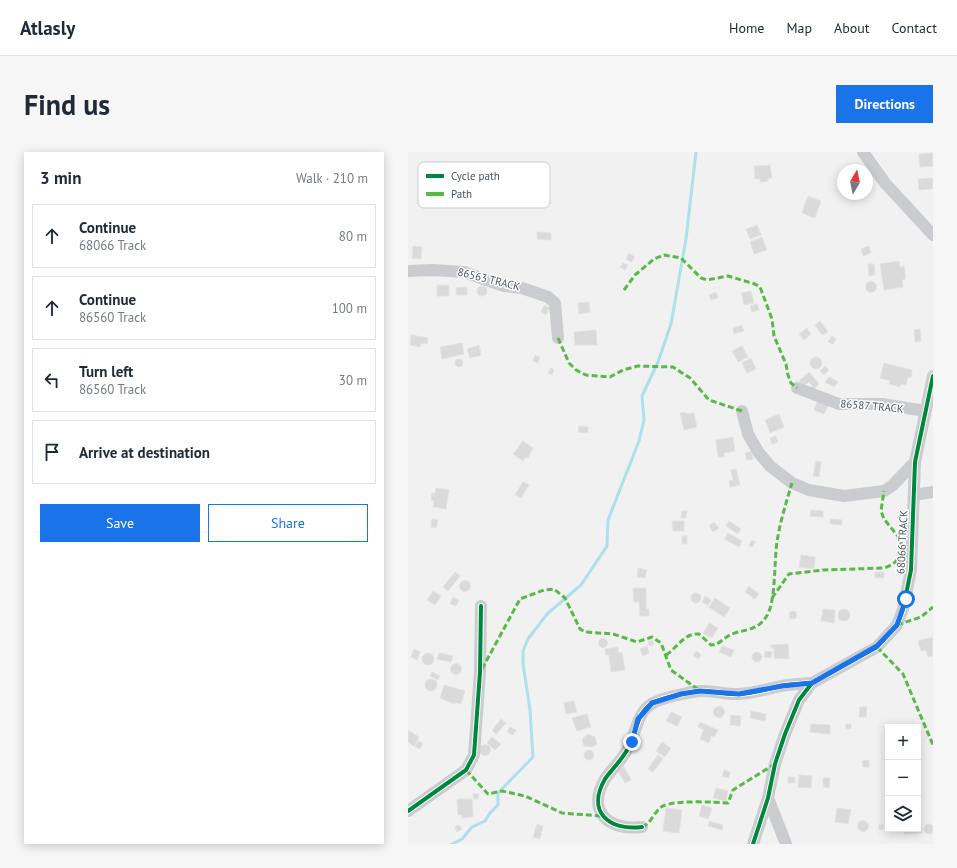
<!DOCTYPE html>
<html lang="en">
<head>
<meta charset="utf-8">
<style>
  :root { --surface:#fff; --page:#f6f6f7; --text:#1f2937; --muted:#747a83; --line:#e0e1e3; --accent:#1a73e8 }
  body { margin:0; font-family:"PT Sans",sans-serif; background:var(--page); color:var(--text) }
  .controls { position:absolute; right:12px; bottom:12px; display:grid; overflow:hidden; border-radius:0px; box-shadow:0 2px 10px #0003 }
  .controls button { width:36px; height:36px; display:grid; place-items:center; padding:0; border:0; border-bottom:1px solid var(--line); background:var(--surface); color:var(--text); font:20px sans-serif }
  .compass { position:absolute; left:429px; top:12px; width:36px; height:36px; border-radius:50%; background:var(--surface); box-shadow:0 2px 10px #0003; rotate:10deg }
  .stop { position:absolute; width:12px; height:12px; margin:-9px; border:3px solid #1a73e8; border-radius:50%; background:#fff }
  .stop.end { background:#1a73e8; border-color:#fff; box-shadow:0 1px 4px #0008 }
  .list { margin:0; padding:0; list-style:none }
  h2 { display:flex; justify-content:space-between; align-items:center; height:52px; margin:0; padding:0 16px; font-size:17px }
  h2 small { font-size:13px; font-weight:400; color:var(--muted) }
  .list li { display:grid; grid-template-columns:26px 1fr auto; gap:12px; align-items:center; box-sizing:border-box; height:64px; margin:0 8px 8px; padding:0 8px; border:1px solid var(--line); border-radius:0px }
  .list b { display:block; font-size:15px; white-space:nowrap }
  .list p { margin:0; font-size:13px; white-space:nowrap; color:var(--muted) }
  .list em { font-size:13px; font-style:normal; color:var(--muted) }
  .actions { display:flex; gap:8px; padding:12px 16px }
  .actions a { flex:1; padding:9px 0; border:1px solid var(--accent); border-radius:0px; text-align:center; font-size:14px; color:var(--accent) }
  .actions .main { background:var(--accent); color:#fff }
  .icon { flex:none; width:22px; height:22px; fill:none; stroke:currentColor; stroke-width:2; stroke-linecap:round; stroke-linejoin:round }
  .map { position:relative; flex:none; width:525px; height:692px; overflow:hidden; border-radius:0px }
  header { display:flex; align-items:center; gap:24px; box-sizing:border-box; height:56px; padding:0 20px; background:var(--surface); border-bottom:1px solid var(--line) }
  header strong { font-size:19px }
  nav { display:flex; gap:22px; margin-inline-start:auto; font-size:14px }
  .intro { display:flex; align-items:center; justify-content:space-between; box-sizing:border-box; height:96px; padding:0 24px }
  h1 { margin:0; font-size:28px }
  .button { padding:10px 18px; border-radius:0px; background:var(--accent); color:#fff; font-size:14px; font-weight:700 }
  main { display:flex; gap:24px; padding:0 24px }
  aside { flex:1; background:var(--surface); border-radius:0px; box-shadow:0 2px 10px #0003 }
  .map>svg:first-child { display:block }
</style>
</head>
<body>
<header>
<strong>Atlasly</strong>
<nav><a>Home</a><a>Map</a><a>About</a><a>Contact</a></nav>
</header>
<div class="intro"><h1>Find us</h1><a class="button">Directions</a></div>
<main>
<aside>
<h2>3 min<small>Walk · 210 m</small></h2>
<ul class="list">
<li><svg class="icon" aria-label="ahead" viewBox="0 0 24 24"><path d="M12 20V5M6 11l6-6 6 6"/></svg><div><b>Continue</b><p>68066 Track</p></div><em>80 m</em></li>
<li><svg class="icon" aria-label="ahead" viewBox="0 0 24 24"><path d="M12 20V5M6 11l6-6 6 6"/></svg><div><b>Continue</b><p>86560 Track</p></div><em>100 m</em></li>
<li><svg class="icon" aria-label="left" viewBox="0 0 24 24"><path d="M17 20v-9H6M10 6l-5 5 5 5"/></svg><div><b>Turn left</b><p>86560 Track</p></div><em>30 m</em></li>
<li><svg class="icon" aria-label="arrive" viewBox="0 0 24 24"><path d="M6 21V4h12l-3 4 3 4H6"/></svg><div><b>Arrive at destination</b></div></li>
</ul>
<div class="actions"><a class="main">Save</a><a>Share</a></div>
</aside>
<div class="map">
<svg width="525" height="692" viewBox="0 0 525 692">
  <rect width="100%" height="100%" fill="#f1f1f1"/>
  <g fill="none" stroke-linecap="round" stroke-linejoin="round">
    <!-- stream -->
    <path stroke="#ace0eb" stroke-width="3" d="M 44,692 L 54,687 L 64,675 L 77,669 L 82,661 L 90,653 L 90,641 L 125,605 L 122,558 L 115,512 L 115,499 L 120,487 L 139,462 L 173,433 L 199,394 L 200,368 L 231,289 L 236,268 L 234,244 L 250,210 L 263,172 L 278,87 L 288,0"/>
  </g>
  <!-- building -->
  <g fill="#dadadb" stroke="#e2e3e4">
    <path d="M 525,1 L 525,14 L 512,15 L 511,2 Z"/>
    <path d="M 362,13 L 364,26 L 360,27 L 360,29 L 352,30 L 352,27 L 347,27 L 346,14 Z"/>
    <path d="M 525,26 L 525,37 L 511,38 L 510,27 Z"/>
    <path d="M 400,44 L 413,49 L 407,66 L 394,61 Z"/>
    <path d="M 349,73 L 353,83 L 342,87 L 338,77 Z"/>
    <path d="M 129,80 L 143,81 L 143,88 L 129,87 Z"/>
    <path d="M 354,85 L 359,98 L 346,102 L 342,90 Z"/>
    <path d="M 5,94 L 14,95 L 13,107 L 4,106 Z"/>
    <path d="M 461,94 L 463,101 L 455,104 L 453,97 Z"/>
    <path d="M 221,101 L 227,105 L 223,110 L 218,107 Z"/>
    <path d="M 491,109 L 492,115 L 496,114 L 498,127 L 494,128 L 495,135 L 476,138 L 472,112 Z"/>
    <path d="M 215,111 L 220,113 L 217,118 L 212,115 Z"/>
    <path d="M 460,112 L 466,112 L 467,123 L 461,124 Z"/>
    <circle cx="463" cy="135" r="5.5"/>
    <rect x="29" y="133" width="12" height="11"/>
    <circle cx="74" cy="139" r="5"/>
    <path d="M 59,135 L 59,143 L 48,143 L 48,136 Z"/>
    <path d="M 343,139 L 346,151 L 336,153 L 333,141 Z"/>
    <path d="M 308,140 L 310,146 L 303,148 L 301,143 Z"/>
    <path d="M 181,150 L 182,160 L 171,162 L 170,151 Z"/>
    <path d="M 349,152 L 351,158 L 344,160 L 342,154 Z"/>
    <path d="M 136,153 L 142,156 L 138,163 L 133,160 Z"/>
    <path d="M 412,169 L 420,180 L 414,183 L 407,173 Z"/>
    <path d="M 334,173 L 336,179 L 326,182 L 325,176 Z"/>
    <path d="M 399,176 L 403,182 L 396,188 L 391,182 Z"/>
    <path d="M 512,177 L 513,189 L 507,190 L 506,178 Z"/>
    <path d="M 188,178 L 189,193 L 167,193 L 166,180 Z"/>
    <path d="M 3,183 L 20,186 L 19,192 L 13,191 L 12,195 L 2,193 Z"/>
    <path d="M 424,184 L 428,187 L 425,192 L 420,190 Z"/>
    <path d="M 54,191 L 56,202 L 34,207 L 32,195 Z"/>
    <path d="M 71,193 L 73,203 L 62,206 L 59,197 Z"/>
    <path d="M 334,194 L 340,205 L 330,210 L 324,199 Z"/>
    <path d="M 127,203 L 132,205 L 130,211 L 125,209 Z"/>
    <circle cx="408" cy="211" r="6"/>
    <path d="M 343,206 L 348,217 L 339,221 L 334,211 Z"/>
    <circle cx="51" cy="211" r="4"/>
    <path d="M 476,211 L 504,218 L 503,226 L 500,225 L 498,233 L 493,232 L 492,235 L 481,232 L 482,229 L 472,226 Z"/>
    <path d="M 417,214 L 421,218 L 416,223 L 412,219 Z"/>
    <path d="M 143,216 L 146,218 L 144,223 L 140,221 Z"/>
    <path d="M 401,220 L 411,232 L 406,237 L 401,230 L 396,234 L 391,229 Z"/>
    <path d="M 421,225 L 430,230 L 426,235 L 417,230 Z"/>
    <path d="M 410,248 L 421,252 L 416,262 L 406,258 Z"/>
    <path d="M 278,260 L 278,262 L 286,261 L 289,275 L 276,278 L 272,261 Z"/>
    <path d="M 371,262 L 376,275 L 362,281 L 357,268 Z"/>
    <path d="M 171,274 L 180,275 L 180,281 L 170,280 Z"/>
    <path d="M 368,284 L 370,290 L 364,292 L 362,286 Z"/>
    <path d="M 325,285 L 327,299 L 316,301 L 316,305 L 310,305 L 308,288 Z"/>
    <path d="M 115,289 L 125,296 L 120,306 L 118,305 L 115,309 L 105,302 Z"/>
    <path d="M 343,299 L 345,307 L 339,308 L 337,301 Z"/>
    <path d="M 408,309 L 413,310 L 411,325 L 405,324 Z"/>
    <path d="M 328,317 L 332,333 L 322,335 L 321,329 L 325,328 L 323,318 Z"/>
    <path d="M 115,330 L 121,333 L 113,346 L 107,343 Z"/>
    <path d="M 28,336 L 41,338 L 38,357 L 25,355 L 26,349 L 23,348 L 24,341 L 27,341 Z"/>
    <path d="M 403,358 L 415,359 L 415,365 L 402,364 Z"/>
    <path d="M 274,359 L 279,359 L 278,366 L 273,366 Z"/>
    <path d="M 24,367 L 30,368 L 28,376 L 23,375 Z"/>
    <path d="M 422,367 L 434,368 L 434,373 L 422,372 Z"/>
    <path d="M 264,369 L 276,369 L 276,379 L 265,379 Z"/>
    <path d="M 321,369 L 333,377 L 330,382 L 318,374 Z"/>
    <path d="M 306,370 L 311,376 L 305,380 L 301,374 Z"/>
    <path d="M 320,381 L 334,389 L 331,395 L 316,387 Z"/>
    <rect x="274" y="384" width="5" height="8"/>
    <path d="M 344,388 L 348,390 L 344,395 L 341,393 Z"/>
    <path d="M 393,403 L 407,405 L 406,417 L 391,415 Z"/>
    <path d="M 230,416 L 239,418 L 237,426 L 229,425 Z"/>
    <path d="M 47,420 L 52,424 L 40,439 L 35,435 Z"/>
    <rect x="467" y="420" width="9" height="6"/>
    <circle cx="57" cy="434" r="5.5"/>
    <path d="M 341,434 L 351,442 L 347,447 L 337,440 Z"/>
    <path d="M 225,436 L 238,436 L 238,457 L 241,457 L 241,464 L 232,464 L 231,450 L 226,450 Z"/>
    <path d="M 25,439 L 33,444 L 27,453 L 19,448 Z"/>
    <circle cx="288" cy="446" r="5"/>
    <path d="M 297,444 L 303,448 L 300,453 L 294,450 Z"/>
    <path d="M 45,445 L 51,448 L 48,454 L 42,452 Z"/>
    <path d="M 307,446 L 322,456 L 316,465 L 301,455 Z"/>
    <circle cx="436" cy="463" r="6"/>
    <path d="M 415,457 L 427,458 L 426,471 L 413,469 Z"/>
    <circle cx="385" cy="463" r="4"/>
    <path d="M 301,471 L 310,476 L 304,486 L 295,481 Z"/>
    <path d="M 525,481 L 525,504 L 520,505 L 518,498 L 513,499 L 510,489 L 525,485 Z"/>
    <circle cx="195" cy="491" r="4.5"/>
    <path d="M 244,488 L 246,492 L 242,494 L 240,490 Z"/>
    <path d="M 380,492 L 381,507 L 366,506 L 366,496 L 363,496 L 363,493 Z"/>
    <path d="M 239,494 L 241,501 L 235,504 L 232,497 Z"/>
    <path d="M 314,494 L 326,498 L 323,505 L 311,500 Z"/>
    <path d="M 210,495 L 210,501 L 214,500 L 217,518 L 203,520 L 201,503 L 198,503 L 197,497 Z"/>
    <path d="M 6,497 L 12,500 L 9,508 L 3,505 Z"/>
    <path d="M 289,499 L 293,503 L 290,507 L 285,503 Z"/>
    <path d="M 357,499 L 364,500 L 363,506 L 356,505 Z"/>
    <circle cx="349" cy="505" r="5"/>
    <circle cx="20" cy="507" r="6"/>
    <path d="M 31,501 L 45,504 L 43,510 L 29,507 Z"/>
    <circle cx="48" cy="517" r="5.5"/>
    <path d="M 24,520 L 32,524 L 30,528 L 22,524 Z"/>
    <circle cx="23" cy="533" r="6"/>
    <path d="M 36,533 L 57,539 L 53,552 L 47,550 L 47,552 L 32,546 Z"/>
    <path d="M 166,549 L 169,560 L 158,562 L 156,551 Z"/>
    <circle cx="311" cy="560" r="5.5"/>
    <path d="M 452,555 L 459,555 L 458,565 L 451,565 Z"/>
    <path d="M 343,559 L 358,562 L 357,569 L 342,566 Z"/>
    <path d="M 263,560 L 274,565 L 269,574 L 258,569 Z"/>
    <path d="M 179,562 L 183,575 L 169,579 L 164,566 Z"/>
    <path d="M 323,563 L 333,564 L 332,574 L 322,573 Z"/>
    <path d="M 93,567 L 98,571 L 88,582 L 84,578 Z"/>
    <path d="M 292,570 L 310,578 L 306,585 L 303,584 L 301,591 L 292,587 L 296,577 L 290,575 Z"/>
    <path d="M 403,572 L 422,573 L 422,582 L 402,580 Z"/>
    <path d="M 438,572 L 443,572 L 443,577 L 437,577 Z"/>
    <path d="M 102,575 L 108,578 L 105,583 L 99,580 Z"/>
    <path d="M 0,578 L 11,585 L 6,594 L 0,590 Z"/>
    <path d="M 180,582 L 187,585 L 189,592 L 184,595 L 176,594 L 174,587 Z"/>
    <path d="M 84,585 L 93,592 L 87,598 L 79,591 Z"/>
    <path d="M 10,589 L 15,591 L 12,597 L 7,595 Z"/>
    <path d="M 254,590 L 263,596 L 257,605 L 248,599 Z"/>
    <circle cx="77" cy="598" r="5.5"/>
    <circle cx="181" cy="603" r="5"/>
    <path d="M 250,603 L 255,607 L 245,620 L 240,617 Z"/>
    <path d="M 461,608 L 461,615 L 455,615 L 454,609 Z"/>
    <path d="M 216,615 L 223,628 L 217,631 L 210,619 Z"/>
    <path d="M 316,618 L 322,620 L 321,626 L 314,624 Z"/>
    <path d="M 391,623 L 404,624 L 403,636 L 390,635 Z"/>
    <rect x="380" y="625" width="7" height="6"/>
    <path d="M 415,626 L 422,626 L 421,636 L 415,635 Z"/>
    <path d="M 308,636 L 320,639 L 318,649 L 305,646 Z"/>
    <path d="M 65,641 L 71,642 L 70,647 L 65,647 Z"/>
    <path d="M 49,647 L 64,647 L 65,665 L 54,666 L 54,663 L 50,663 Z"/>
    <path d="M 294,653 L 304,656 L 300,667 L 291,664 Z"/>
    <path d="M 258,656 L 274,658 L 271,681 L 255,679 Z"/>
    <path d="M 429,656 L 443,658 L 440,672 L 427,670 Z"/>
    <path d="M 510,667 L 512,667 L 514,681 L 496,682 L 496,677 L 510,677 Z"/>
    <circle cx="455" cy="674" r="5.5"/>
    <path d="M 301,669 L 315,673 L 314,678 L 300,674 Z"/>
    <path d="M 129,672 L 135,674 L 132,687 L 125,685 Z"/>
    <circle cx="521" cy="677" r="5"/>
    <path d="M 51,673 L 54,677 L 49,680 L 47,675 Z"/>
    <rect x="471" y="673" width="4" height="4"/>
  </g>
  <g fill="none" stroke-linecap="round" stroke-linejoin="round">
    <!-- street -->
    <g stroke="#cacccf" stroke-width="12">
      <path d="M 455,0 L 477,31 L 525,83"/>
      <path d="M 0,119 L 25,118 L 56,120 L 96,134 L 114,136 L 140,145 L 147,151 L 150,186"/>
      <path d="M 389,236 L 431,252 L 474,252 L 517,259"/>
      <path d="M 334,259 L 340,282 L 351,301 L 362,314 L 384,331 L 401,338 L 436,344 L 476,339 L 484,334 L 507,310"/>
      <path d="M 506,343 L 525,340"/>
      <path d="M 360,646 L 378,692"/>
      <path d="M 0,659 L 58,618 L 66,603 L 72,520 L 73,454"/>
      <path d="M 234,675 C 201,679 178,660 197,627 C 204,617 213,609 219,598 C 229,583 227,561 245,551 C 254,546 281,540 292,539 C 305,538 318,543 331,542 C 346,541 359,537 373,534 C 383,532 394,532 404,531"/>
      <path d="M 345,692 L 360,646 L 367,612 L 377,582 L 391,548 L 404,531 L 469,495 L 489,473 L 495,457 L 503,418 L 507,310 L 525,224"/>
    </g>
    <!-- quiet -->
    <g stroke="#58b947" stroke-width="3" stroke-dasharray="6 3" stroke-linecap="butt">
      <path d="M 216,138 L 227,123 L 246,107 L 256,103 L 273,106 L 293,126 L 299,128 L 320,124 L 347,132 L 352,135 L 364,167 L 366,184 L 378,212 L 380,223 L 383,231 L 389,236"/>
      <path d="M 150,186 L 161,211 L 168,218 L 178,223 L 202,225 L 215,218 L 230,214 L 265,215 L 282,226 L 301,248 L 334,259"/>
      <path d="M 364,446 L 381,422 L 415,418 L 476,416 C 491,411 494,403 493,388 L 476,367 L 473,359 L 476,339"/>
      <path d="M 489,473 L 513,465 L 525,455"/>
      <path d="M 469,495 L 495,522 L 525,593"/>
      <path d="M 258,503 C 270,495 276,481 291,482 L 303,493 C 312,493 316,485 324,482 C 337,477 349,479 358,465 C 368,452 366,409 369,390 C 372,370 378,351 384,331"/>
      <path d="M 74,517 L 112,447 L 136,438 L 146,437 L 157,446 L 172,477 L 177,480 L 205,482 L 229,490 L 244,485 L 253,491 L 263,518 L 292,539"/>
      <path d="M 58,618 L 80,642 L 94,639 L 117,644 L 154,661 L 193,664"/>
      <path d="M 234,675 C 244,671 246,659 255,654 C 267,648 306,650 320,651 L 325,638 L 367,612"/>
    </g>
    <defs>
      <g id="cycleway">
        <path d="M 0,659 L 58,618 L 66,603 L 72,520 L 73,454"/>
        <path d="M 234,675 C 201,679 178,660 197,627 C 204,617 213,609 219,598 C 229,583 227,561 245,551 C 254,546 281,540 292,539 C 305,538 318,543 331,542 C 346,541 359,537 373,534 C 383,532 394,532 404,531"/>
        <path d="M 345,692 L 360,646 L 367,612 L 377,582 L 391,548 L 404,531 L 469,495 L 489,473 L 495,457 L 503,418 L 507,310 L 525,224"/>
      </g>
    </defs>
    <!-- cycleway casing -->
    <use href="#cycleway" stroke="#fff" stroke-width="6"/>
    <!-- cycleway -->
    <use href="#cycleway" stroke="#00873e" stroke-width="4"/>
  </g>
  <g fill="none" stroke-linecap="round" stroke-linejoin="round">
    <!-- route -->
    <path stroke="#1a73e8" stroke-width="5" d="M 224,590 L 230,567 L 244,551 L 273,542 L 292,539 L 331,542 L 374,534 L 404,531 L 469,494 L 489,473 L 498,447"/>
  </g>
  <g text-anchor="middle" stroke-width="3" stroke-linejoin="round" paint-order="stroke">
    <!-- street labels -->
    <g font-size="11" fill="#48535c" stroke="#fff">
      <text transform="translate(81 127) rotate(14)" y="4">86563 TRACK</text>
      <text transform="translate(464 254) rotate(5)" y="4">86587 TRACK</text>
      <text transform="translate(494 390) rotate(-87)" y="4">68066 TRACK</text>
    </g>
  </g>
  <!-- legend -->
  <rect x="10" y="10" width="132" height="46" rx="6" fill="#fff" stroke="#c8cbce" stroke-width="1"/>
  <rect x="18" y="22" width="18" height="4" fill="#00873e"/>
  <rect x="18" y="40" width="18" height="4" fill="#58b947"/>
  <g font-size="11" fill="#48535c">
    <text x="43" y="28">Cycle path</text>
    <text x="43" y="46">Path</text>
  </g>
</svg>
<div class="controls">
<button>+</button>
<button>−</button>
<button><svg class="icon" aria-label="layers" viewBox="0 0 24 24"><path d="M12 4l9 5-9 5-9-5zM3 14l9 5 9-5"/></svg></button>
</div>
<svg class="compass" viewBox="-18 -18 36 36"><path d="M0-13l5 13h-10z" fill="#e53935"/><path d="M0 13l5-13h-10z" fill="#747a83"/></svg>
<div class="stop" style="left:498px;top:447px"></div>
<div class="stop end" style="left:224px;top:590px"></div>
</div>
</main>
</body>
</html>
